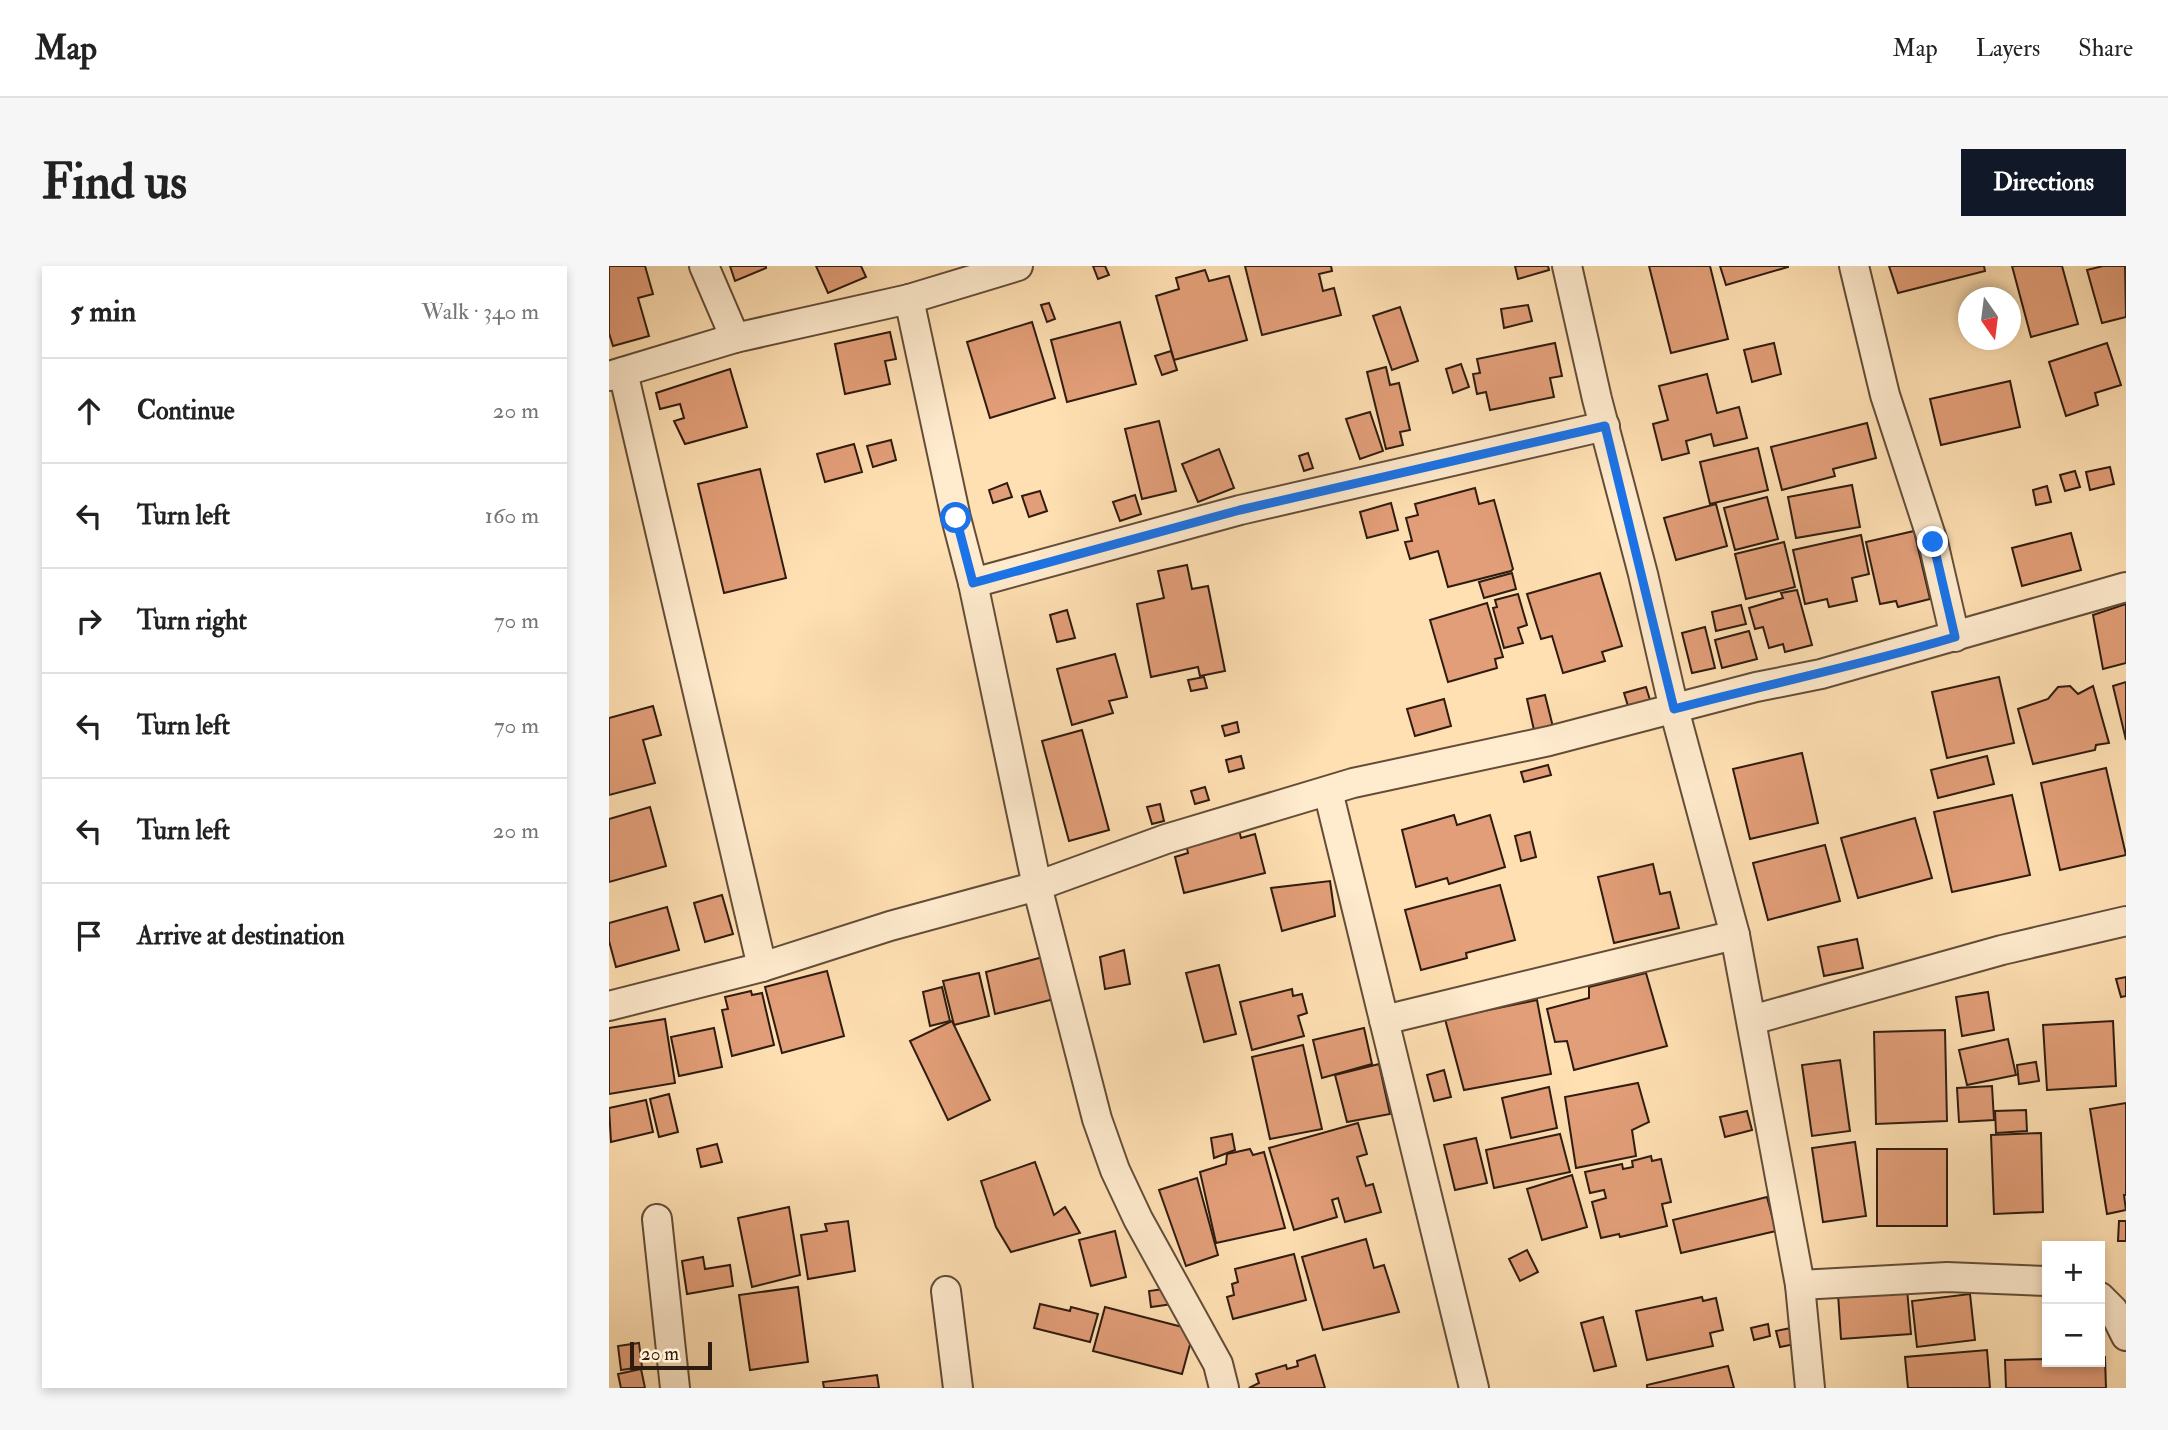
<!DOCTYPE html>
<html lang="en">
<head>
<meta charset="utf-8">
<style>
  :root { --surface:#fff; --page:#f6f6f6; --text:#222; --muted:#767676; --line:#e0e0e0; --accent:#111827 }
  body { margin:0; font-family:"IM FELL Double Pica",serif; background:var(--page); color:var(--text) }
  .controls { position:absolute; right:21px; bottom:21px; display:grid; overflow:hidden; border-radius:0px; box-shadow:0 4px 10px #0003 }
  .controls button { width:63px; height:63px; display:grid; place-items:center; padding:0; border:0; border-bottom:2px solid var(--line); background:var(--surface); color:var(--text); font:35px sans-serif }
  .compass { position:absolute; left:1349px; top:21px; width:63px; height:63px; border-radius:50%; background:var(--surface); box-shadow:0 4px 10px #0003; rotate:166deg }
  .scale { position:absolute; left:21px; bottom:18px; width:82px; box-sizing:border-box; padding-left:7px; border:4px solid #2f1c10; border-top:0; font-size:19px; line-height:24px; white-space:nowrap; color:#2f1c10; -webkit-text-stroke:5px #ffebce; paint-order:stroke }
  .stop { position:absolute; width:21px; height:21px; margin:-16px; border:5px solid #1a73e8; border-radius:50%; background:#fff }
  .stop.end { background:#1a73e8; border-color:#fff; box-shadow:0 2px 7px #0008 }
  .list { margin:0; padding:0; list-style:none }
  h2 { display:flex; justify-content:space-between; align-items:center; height:91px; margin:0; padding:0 28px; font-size:30px }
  h2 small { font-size:23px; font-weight:400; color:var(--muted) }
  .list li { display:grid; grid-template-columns:46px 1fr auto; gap:21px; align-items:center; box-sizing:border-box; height:105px; padding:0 28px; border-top:2px solid var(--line) }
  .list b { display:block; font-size:26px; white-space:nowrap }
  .list em { font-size:23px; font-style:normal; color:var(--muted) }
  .icon { flex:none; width:38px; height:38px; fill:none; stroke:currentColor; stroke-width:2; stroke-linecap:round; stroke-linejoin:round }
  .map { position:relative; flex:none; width:1517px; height:1122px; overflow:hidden; border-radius:0px }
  header { display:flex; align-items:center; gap:42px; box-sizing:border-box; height:98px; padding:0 35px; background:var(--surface); border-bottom:2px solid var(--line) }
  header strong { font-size:33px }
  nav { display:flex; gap:38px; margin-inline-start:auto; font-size:24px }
  .intro { display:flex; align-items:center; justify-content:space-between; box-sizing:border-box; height:168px; padding:0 42px }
  h1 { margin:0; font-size:49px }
  .button { padding:18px 32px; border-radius:0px; background:var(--accent); color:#fff; font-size:24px; font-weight:700 }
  main { display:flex; gap:42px; padding:0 42px }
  aside { flex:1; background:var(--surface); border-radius:0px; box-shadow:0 4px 10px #0003 }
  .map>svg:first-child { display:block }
</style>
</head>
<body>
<header>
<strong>Map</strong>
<nav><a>Map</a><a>Layers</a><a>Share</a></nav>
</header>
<div class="intro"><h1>Find us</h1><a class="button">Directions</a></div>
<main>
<aside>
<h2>5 min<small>Walk · 340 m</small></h2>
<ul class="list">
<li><svg class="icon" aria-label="ahead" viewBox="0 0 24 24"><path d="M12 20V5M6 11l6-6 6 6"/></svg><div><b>Continue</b></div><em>20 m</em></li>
<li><svg class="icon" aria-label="left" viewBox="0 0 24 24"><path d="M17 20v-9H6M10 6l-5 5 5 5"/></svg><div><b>Turn left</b></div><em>160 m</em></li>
<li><svg class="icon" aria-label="right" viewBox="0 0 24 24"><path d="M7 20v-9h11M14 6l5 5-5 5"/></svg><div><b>Turn right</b></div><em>70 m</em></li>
<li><svg class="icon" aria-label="left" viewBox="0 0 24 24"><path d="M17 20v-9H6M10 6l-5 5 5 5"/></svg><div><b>Turn left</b></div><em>70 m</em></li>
<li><svg class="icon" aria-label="left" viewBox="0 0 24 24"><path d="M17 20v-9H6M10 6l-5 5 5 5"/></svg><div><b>Turn left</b></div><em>20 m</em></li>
<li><svg class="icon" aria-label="arrive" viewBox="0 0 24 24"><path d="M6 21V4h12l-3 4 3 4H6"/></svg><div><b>Arrive at destination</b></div></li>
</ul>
</aside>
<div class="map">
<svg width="1517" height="1122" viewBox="0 0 1517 1122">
  <rect width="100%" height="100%" fill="#ffe0b3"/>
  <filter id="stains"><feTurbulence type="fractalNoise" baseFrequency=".00286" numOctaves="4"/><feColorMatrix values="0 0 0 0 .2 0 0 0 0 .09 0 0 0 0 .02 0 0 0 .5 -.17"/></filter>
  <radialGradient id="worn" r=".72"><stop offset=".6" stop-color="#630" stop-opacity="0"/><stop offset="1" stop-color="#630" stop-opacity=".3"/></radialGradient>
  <!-- building -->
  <g fill="#e29e78" stroke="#2f1c10" stroke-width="2">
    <path d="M 0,0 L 36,0 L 44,28 L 29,32 L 40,70 L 4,80 L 0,67 Z"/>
    <path d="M 121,0 L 157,0 L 157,2 L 126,15 Z"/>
    <path d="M 207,0 L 252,0 L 257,11 L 219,27 Z"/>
    <path d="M 484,0 L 496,0 L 500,9 L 489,13 Z"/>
    <path d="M 636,0 L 722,0 L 723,5 L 710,8 L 714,25 L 725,22 L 732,49 L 653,69 Z"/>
    <path d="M 906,0 L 939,0 L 940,4 L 909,13 Z"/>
    <path d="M 1040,0 L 1101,0 L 1119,73 L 1062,87 Z"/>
    <path d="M 1111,0 L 1179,0 L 1179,1 L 1117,19 Z"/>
    <path d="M 1280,0 L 1375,0 L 1376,5 L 1289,27 Z"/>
    <path d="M 1403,0 L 1453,0 L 1469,58 L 1422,71 Z"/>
    <path d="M 1494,0 L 1516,0 L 1517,51 L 1493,57 L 1478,4 Z"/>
    <path d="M 596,4 L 600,15 L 620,10 L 638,74 L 565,94 L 547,30 L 570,23 L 567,12 Z"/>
    <path d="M 440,37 L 446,53 L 438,56 L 432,39 Z"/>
    <path d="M 919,39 L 923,55 L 895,62 L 892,43 Z"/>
    <path d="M 791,41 L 809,95 L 783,104 L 764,50 Z"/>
    <path d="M 423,56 L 446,132 L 381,152 L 358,76 Z"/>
    <path d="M 511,56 L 527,118 L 458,136 L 442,74 Z"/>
    <path d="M 281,66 L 287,93 L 276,95 L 281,118 L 236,128 L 226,78 Z"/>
    <path d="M 946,77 L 953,110 L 941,112 L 945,131 L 881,144 L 877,126 L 868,128 L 864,108 L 871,107 L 868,93 Z"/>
    <path d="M 1165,77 L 1172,108 L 1143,116 L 1135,84 Z"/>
    <path d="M 1498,77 L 1512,119 L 1486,127 L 1489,139 L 1457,150 L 1440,96 Z"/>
    <path d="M 562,85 L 568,104 L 553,109 L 546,90 Z"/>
    <path d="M 852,98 L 860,121 L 844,127 L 837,103 Z"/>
    <path d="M 777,101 L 781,119 L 790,117 L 801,164 L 791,166 L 794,179 L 777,183 L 758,106 Z"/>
    <path d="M 121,103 L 138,161 L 76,178 L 65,155 L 75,152 L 71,138 L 51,143 L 47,127 Z"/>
    <path d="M 1098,108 L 1108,147 L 1130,141 L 1138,172 L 1105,180 L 1102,168 L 1077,175 L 1080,187 L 1053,194 L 1044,158 L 1059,154 L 1050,120 Z"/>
    <path d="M 1401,115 L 1411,161 L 1332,179 L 1321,133 Z"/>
    <path d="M 761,146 L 774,185 L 751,193 L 737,153 Z"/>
    <path d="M 550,155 L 567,225 L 533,233 L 516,163 Z"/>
    <path d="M 1258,157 L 1267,192 L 1224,203 L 1226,210 L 1173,224 L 1162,181 Z"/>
    <path d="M 282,174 L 287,194 L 264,201 L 258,180 Z"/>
    <path d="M 245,178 L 253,206 L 216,216 L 208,188 Z"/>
    <path d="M 1149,182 L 1159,224 L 1101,238 L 1091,196 Z"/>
    <path d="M 610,183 L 625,222 L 589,236 L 573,198 Z"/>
    <path d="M 699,187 L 704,202 L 695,205 L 690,190 Z"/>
    <path d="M 1501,201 L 1505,218 L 1481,224 L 1477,206 Z"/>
    <path d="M 151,203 L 177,312 L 115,327 L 89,218 Z"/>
    <path d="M 1466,205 L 1471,221 L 1456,225 L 1451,209 Z"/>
    <path d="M 398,217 L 403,231 L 384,237 L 380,224 Z"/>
    <path d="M 1243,219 L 1251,261 L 1187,272 L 1179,231 Z"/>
    <path d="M 1438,220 L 1442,236 L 1427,239 L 1424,224 Z"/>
    <path d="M 866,222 L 870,238 L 885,234 L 904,303 L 902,305 L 839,321 L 829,285 L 801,293 L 796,276 L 803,275 L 797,252 L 809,249 L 806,238 Z"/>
    <path d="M 431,225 L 438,245 L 420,251 L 413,230 Z"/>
    <path d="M 526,229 L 532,248 L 511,255 L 504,236 Z"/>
    <path d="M 1158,231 L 1169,273 L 1126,284 L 1115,242 Z"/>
    <path d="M 782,237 L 789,264 L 758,272 L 751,246 Z"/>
    <path d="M 1107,238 L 1118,280 L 1067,294 L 1055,252 Z"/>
    <path d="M 1305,265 L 1321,333 L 1289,341 L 1287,335 L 1271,338 L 1257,276 Z"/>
    <path d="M 1462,267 L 1472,304 L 1413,320 L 1403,282 Z"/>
    <path d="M 1252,269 L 1260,308 L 1243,312 L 1248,335 L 1220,341 L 1218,333 L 1196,338 L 1184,284 Z"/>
    <path d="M 1175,276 L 1186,321 L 1137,333 L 1126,288 Z"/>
    <path d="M 578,299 L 583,323 L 599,320 L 616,405 L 591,410 L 589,401 L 542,411 L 528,338 L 555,332 L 549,305 Z"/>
    <path d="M 903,307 L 907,323 L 875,332 L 870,316 Z"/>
    <path d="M 991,307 L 1013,380 L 993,386 L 996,395 L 954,407 L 943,370 L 932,373 L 918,328 Z"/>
    <path d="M 1188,324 L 1203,379 L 1176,386 L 1174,378 L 1160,382 L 1154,361 L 1146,363 L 1140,342 L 1174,332 L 1172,327 Z"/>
    <path d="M 909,328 L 918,359 L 909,362 L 914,377 L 895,382 L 884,342 L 888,341 L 886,334 Z"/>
    <path d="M 878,337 L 894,391 L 886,393 L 888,402 L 839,416 L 821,354 Z"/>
    <path d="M 1517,338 L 1517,397 L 1494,403 L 1484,349 Z"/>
    <path d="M 1132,339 L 1137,358 L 1107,365 L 1103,346 Z"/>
    <path d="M 458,344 L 466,372 L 448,376 L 441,349 Z"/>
    <path d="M 1096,361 L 1106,402 L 1083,407 L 1073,367 Z"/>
    <path d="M 1140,365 L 1148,393 L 1113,402 L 1106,374 Z"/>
    <path d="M 506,388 L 518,431 L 500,435 L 504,447 L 463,459 L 448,403 Z"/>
    <path d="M 595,411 L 598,422 L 582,425 L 579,414 Z"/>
    <path d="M 1390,411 L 1405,477 L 1338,492 L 1323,426 Z"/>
    <path d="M 1517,416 L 1517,474 L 1504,420 Z"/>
    <path d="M 1461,420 L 1469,428 L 1484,420 L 1500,477 L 1487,479 L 1486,484 L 1424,498 L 1409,443 L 1439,433 L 1449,421 Z"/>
    <path d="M 1037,421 L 1041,434 L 1019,440 L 1015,427 Z"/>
    <path d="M 936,429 L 946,469 L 927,473 L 918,433 Z"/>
    <path d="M 835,433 L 842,460 L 806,470 L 798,443 Z"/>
    <path d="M 44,440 L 52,469 L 34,474 L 46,517 L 0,529 L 0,452 Z"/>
    <path d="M 628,456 L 630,466 L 616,470 L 613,460 Z"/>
    <path d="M 473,464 L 500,564 L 460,575 L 433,475 Z"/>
    <path d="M 1193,487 L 1209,557 L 1141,573 L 1124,503 Z"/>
    <path d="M 632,490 L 635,502 L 620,506 L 617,494 Z"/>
    <path d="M 1378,490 L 1385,518 L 1329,532 L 1322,504 Z"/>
    <path d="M 939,499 L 942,509 L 915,516 L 912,506 Z"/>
    <path d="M 1497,502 L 1517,589 L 1451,604 L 1432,517 Z"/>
    <path d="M 596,521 L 600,534 L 586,538 L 582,525 Z"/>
    <path d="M 1403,529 L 1421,609 L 1343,626 L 1325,546 Z"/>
    <path d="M 551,538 L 555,555 L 543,558 L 538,541 Z"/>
    <path d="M 41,541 L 57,600 L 0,616 L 0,553 Z"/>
    <path d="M 845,549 L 848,559 L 881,549 L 896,601 L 840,618 L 838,612 L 807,621 L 793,564 Z"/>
    <path d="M 1306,552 L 1323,612 L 1249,632 L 1232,572 Z"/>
    <path d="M 630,564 L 632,572 L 646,568 L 656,607 L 575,627 L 566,591 L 579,587 L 577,578 Z"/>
    <path d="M 921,566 L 927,591 L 912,595 L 906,570 Z"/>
    <path d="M 1216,579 L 1231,635 L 1159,654 L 1144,597 Z"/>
    <path d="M 1044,598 L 1051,628 L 1061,626 L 1070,662 L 1005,677 L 989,611 Z"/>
    <path d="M 721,615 L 726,650 L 673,665 L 662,622 Z"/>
    <path d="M 891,619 L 906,674 L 857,687 L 858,692 L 812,704 L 796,644 Z"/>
    <path d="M 113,629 L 124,668 L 96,676 L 85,637 Z"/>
    <path d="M 58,641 L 70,684 L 7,701 L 0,675 L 0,657 Z"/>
    <path d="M 1248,673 L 1254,702 L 1215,710 L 1209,681 Z"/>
    <path d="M 515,684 L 521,718 L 496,723 L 491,691 Z"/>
    <path d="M 434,691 L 445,733 L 386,748 L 377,706 Z"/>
    <path d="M 610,699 L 627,768 L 595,776 L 577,707 Z"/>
    <path d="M 218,705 L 235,770 L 173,787 L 156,721 Z"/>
    <path d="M 370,707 L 380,750 L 345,759 L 334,715 Z"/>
    <path d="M 1037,707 L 1058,780 L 965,804 L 958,775 L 946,776 L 938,743 L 980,732 L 980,721 Z"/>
    <path d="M 1517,711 L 1517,730 L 1512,731 L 1507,713 Z"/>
    <path d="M 333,721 L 341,755 L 321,760 L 314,726 Z"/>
    <path d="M 683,723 L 684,730 L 693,728 L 698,747 L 689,750 L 695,770 L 643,784 L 631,736 Z"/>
    <path d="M 142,725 L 143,729 L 153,727 L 165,779 L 123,790 L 113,744 L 119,743 L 116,731 Z"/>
    <path d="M 1379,726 L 1385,764 L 1353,770 L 1347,731 Z"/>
    <path d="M 928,734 L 942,808 L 855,824 L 836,753 Z"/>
    <path d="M 56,753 L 66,817 L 0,828 L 0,762 Z"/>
    <path d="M 343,755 L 381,834 L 339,854 L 301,775 Z"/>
    <path d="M 1504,755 L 1507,820 L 1438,824 L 1434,759 Z"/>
    <path d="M 105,762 L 113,801 L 70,810 L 62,771 Z"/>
    <path d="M 755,762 L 763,798 L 713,812 L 704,774 Z"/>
    <path d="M 1336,764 L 1338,855 L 1267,858 L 1265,766 Z"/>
    <path d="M 1399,773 L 1407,809 L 1358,819 L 1350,784 Z"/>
    <path d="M 694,779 L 713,863 L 661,873 L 643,791 Z"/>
    <path d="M 1231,794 L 1241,865 L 1203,870 L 1193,799 Z"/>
    <path d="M 1427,796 L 1430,815 L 1410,818 L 1408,799 Z"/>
    <path d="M 770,798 L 781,848 L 738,856 L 726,809 Z"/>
    <path d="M 835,804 L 842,831 L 825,835 L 818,809 Z"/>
    <path d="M 1029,817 L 1040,856 L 1023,864 L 1027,890 L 967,902 L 956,831 Z"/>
    <path d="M 1383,820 L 1385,854 L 1350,856 L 1348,822 Z"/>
    <path d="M 940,821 L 948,862 L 902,872 L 893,832 Z"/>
    <path d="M 60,828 L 69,866 L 50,871 L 41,833 Z"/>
    <path d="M 37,834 L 44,866 L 2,876 L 0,842 Z"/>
    <path d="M 1517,837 L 1517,929 L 1515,929 L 1517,944 L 1498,948 L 1481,843 Z"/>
    <path d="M 1417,844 L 1418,865 L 1387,867 L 1386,845 Z"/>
    <path d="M 1138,845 L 1143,864 L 1116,871 L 1111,851 Z"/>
    <path d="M 749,857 L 758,888 L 748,891 L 757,920 L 764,918 L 772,946 L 736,956 L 729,932 L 723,934 L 728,951 L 685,964 L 660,882 Z"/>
    <path d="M 1432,867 L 1434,946 L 1385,948 L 1382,869 Z"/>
    <path d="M 623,868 L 626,884 L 605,892 L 602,872 Z"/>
    <path d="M 951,868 L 961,906 L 885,922 L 877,884 Z"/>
    <path d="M 867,872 L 878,917 L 846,924 L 835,879 Z"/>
    <path d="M 1246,876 L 1257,950 L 1214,956 L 1203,882 Z"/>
    <path d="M 108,878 L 113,896 L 92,901 L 88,883 Z"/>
    <path d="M 641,883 L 644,889 L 655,886 L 676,962 L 607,977 L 591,906 L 617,898 L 618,888 Z"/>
    <rect x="1268" y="883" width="70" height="77"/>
    <path d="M 1042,890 L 1043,895 L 1052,893 L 1062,936 L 1053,938 L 1058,960 L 1011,971 L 1010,968 L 992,972 L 983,936 L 997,932 L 995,924 L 981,927 L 976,906 L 1013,898 L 1014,903 L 1024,901 L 1023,895 Z"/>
    <path d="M 426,896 L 445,949 L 456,941 L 471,967 L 402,986 L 387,961 L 372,915 Z"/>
    <path d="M 963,909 L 978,961 L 933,974 L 918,923 Z"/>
    <path d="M 588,912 L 609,989 L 577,1000 L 550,924 Z"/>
    <path d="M 1158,931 L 1167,965 L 1072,987 L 1064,954 Z"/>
    <path d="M 180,941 L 191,1009 L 143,1021 L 129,952 Z"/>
    <path d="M 239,955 L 246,1005 L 199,1013 L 192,969 L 218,965 L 216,958 Z"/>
    <path d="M 1510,955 L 1517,955 L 1517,975 L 1509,975 Z"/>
    <path d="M 506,965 L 517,1011 L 482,1020 L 470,974 Z"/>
    <path d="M 757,973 L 765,1002 L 775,999 L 790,1046 L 714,1064 L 693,991 Z"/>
    <path d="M 918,984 L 929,1006 L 911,1015 L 900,993 Z"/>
    <path d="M 685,988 L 697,1034 L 624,1053 L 618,1031 L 625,1029 L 623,1018 L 629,1016 L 626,1003 Z"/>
    <path d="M 94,991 L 96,1003 L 121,999 L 124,1020 L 78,1028 L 73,995 Z"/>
    <path d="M 189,1021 L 199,1096 L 141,1104 L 130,1029 Z"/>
    <path d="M 562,1022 L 564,1038 L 542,1041 L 540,1025 Z"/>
    <path d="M 1298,1023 L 1302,1068 L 1232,1073 L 1229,1028 Z"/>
    <path d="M 1361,1028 L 1366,1074 L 1308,1081 L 1303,1035 Z"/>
    <path d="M 1093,1031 L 1094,1035 L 1107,1032 L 1114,1064 L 1101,1067 L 1104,1080 L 1038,1094 L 1027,1045 Z"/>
    <path d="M 431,1038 L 461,1045 L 462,1041 L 489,1048 L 481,1076 L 425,1062 Z"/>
    <path d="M 496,1041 L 585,1064 L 573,1108 L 484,1085 Z"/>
    <path d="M 994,1051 L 1007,1100 L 985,1105 L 972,1057 Z"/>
    <path d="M 1159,1058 L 1161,1070 L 1145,1074 L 1142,1062 Z"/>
    <path d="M 1182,1062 L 1186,1078 L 1171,1081 L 1167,1065 Z"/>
    <path d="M 30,1077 L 33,1101 L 12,1104 L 9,1080 Z"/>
    <path d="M 1378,1084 L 1381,1122 L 1299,1122 L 1296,1091 Z"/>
    <path d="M 706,1089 L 716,1122 L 640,1122 L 650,1117 L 647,1108 L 677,1099 L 678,1103 L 689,1100 L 688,1095 Z"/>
    <path d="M 1491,1091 L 1496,1091 L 1497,1122 L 1397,1122 L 1396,1094 L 1438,1093 L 1438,1096 L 1491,1096 Z"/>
    <path d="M 1119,1100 L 1125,1122 L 1038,1122 L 1038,1119 Z"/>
    <path d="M 32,1103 L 36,1122 L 12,1122 L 9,1108 Z"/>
    <path d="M 268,1109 L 270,1122 L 215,1122 L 214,1116 Z"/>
  </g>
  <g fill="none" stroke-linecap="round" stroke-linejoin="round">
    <defs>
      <g id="street">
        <path d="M 95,0 L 126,72"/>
        <path d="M 958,0 L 988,133 L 1034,308 L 1065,443 L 1126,669 L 1191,1019 L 1201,1122"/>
        <path d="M 1245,0 L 1276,129 L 1324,276 L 1346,371"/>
        <path d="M 300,33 L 347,252 L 364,317 L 428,620 L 488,853 L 506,904 L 529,953 L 609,1098 L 615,1122"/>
        <path d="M 14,106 L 153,701"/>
        <path d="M 0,110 L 126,72 L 300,33 L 409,0"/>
        <path d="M 364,317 L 631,244 L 996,160"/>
        <path d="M 719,525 L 865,1122"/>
        <path d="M 0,740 L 153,701 L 281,660 L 428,620 L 557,573 L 744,517 L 940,475 L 1147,421 L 1212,408 L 1517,321"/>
        <path d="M 775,754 L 1126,669"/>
        <path d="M 1143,754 L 1393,684 L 1517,655"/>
        <path d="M 48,953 L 66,1122"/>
        <path d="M 1191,1019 L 1338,1011 L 1438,1015"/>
        <path d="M 337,1025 L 349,1122"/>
        <path d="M 1491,1031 L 1504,1044 L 1517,1070"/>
      </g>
    </defs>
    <!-- street casing -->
    <use href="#street" stroke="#634d39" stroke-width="32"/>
    <!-- street -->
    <use href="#street" stroke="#ffebce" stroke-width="28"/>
  </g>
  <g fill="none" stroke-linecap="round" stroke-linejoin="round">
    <!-- route -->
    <path stroke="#1a73e8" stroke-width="9" d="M 347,252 L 364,317 L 631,244 L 996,160 L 1065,443 C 1159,418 1253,399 1346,371 L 1324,276"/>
  </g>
  <rect width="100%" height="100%" filter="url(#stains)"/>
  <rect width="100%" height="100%" fill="url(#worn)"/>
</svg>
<div class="controls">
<button>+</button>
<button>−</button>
</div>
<svg class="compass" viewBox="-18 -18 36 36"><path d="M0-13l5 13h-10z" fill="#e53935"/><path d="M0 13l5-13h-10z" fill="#767676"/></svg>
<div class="scale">20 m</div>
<div class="stop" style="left:347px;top:252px"></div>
<div class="stop end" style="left:1324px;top:276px"></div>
</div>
</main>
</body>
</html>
